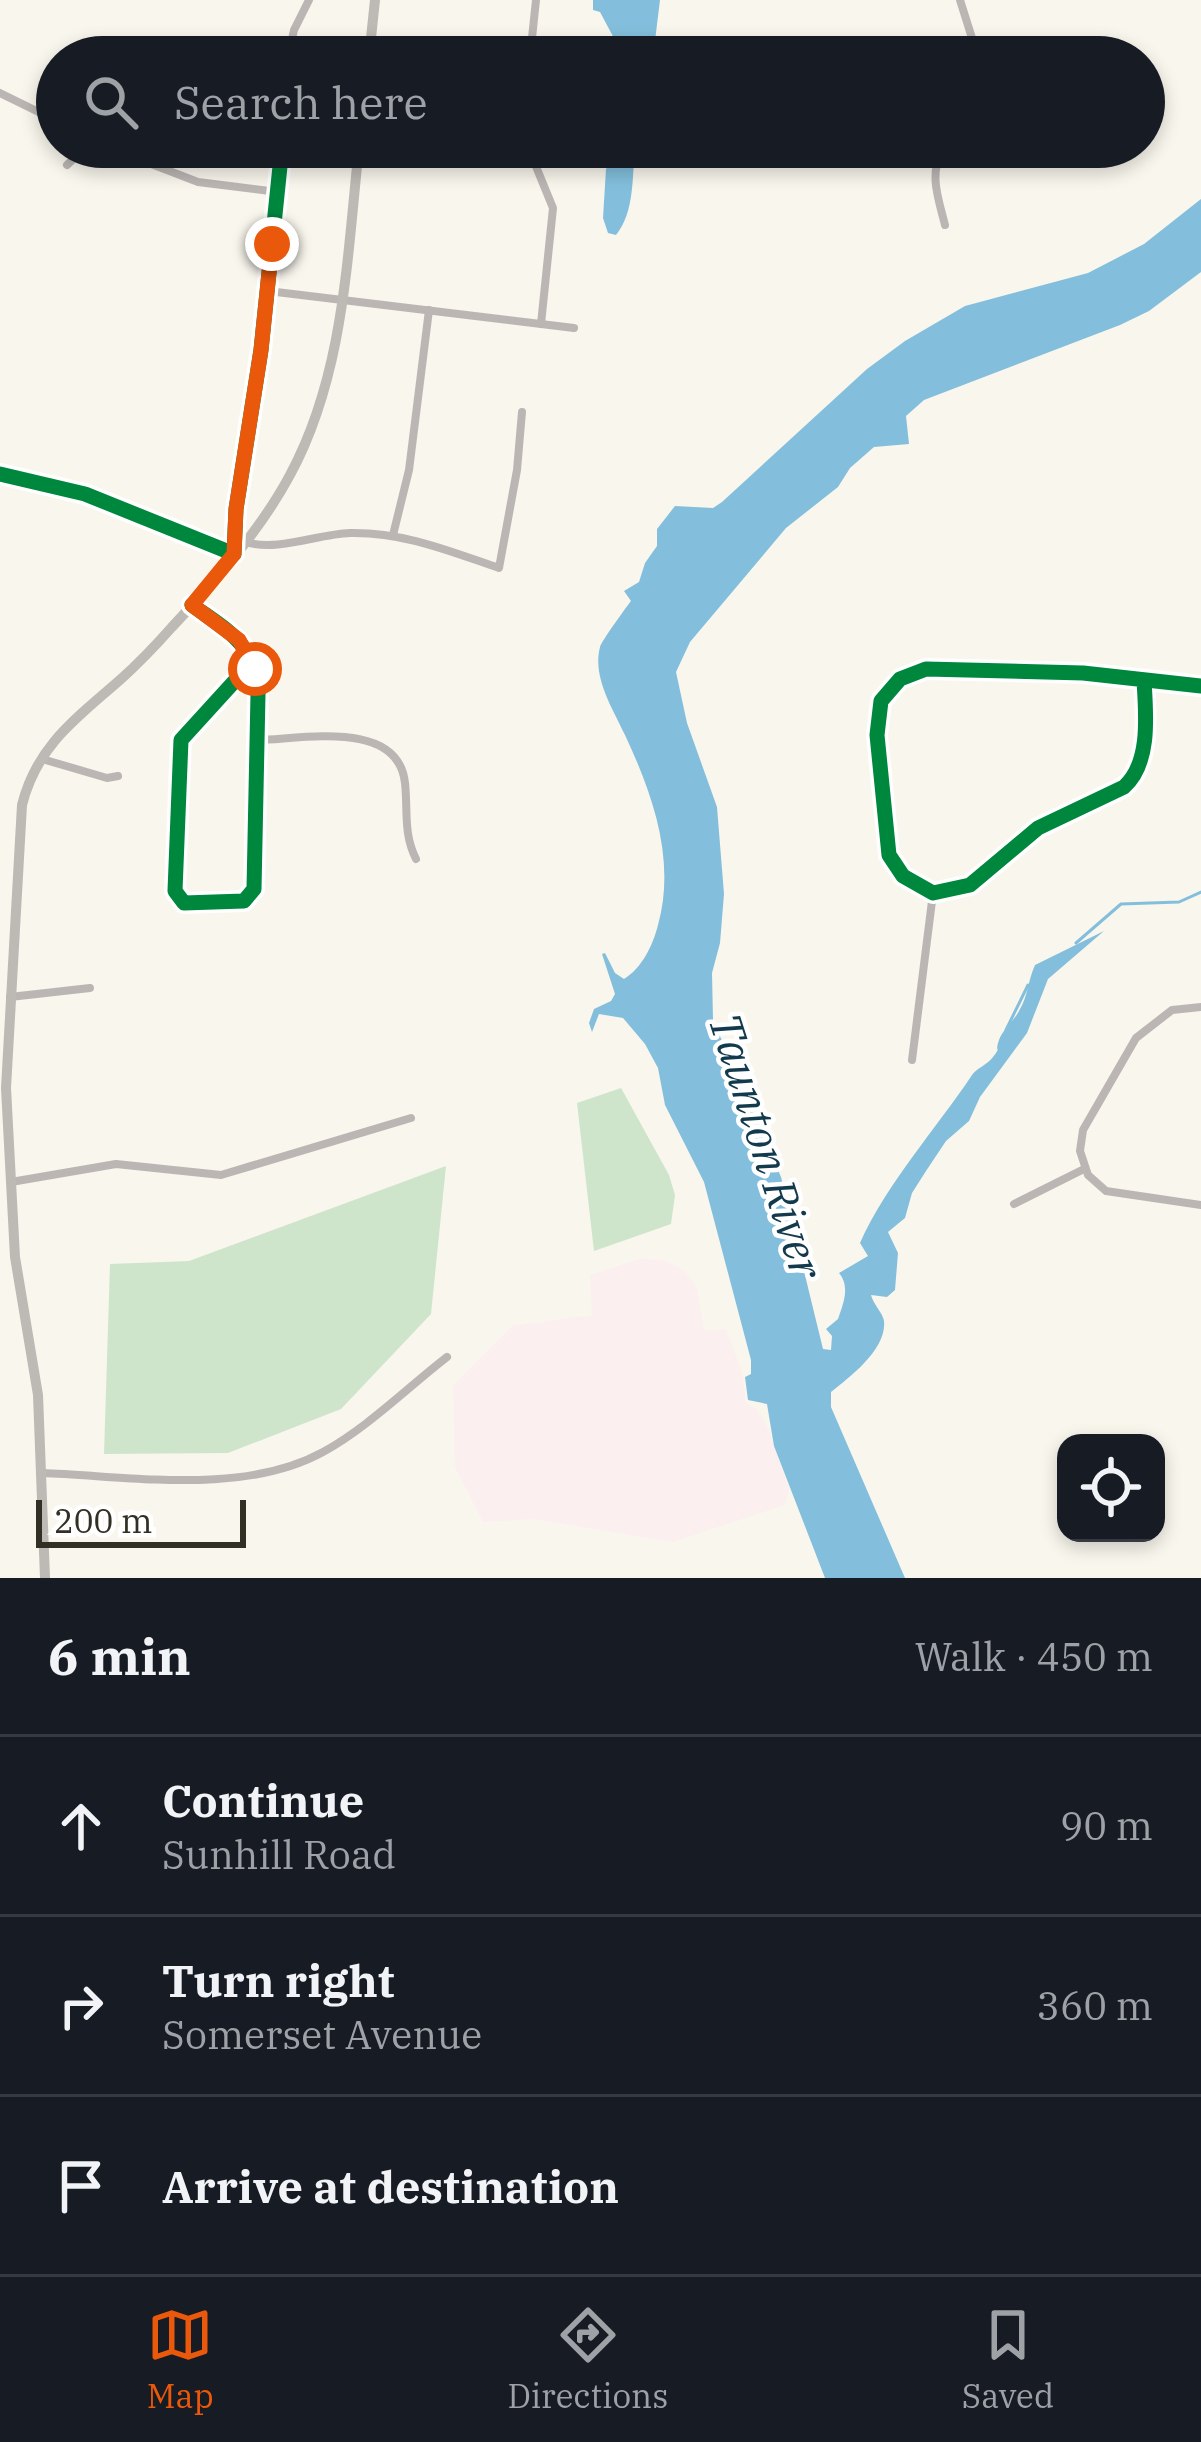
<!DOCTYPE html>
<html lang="en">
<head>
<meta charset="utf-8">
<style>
  :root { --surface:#171b24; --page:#242831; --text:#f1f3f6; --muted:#9ea1a6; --line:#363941; --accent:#ea580c }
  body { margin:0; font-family:"IBM Plex Serif",serif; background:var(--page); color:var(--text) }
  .controls { position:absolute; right:36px; bottom:36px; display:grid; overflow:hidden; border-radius:24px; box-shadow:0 6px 18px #0003 }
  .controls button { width:108px; height:108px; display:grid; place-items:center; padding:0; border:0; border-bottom:3px solid var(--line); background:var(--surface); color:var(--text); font:60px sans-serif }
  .scale { position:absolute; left:36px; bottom:30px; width:210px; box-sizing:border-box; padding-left:12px; border:6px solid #322f24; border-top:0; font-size:33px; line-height:42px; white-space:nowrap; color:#322f24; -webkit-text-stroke:9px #fff; paint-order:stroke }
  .stop { position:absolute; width:36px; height:36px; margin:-27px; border:9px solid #ea580c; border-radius:50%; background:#fff }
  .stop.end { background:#ea580c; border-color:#fff; box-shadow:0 3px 12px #0008 }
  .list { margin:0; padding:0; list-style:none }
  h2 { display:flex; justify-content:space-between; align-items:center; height:156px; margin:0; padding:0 48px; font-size:51px }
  h2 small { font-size:39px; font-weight:400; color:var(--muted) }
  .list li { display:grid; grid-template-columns:78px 1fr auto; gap:36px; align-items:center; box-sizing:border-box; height:180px; padding:0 48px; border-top:3px solid var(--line) }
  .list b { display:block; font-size:45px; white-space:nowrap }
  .list p { margin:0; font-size:39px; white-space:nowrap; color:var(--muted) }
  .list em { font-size:39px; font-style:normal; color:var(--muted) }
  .icon { flex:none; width:66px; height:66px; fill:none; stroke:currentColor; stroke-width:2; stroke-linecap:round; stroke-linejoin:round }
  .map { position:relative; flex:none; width:1201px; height:1578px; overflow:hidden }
  .search { position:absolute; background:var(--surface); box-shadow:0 6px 18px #0003; left:36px; right:36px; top:36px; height:132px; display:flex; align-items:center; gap:30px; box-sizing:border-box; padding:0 42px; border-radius:66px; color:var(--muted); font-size:45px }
  .sheet { height:696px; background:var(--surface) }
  nav { display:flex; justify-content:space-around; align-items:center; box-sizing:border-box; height:168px; border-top:3px solid var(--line); background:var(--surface); font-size:33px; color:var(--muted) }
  nav a { display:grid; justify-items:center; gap:6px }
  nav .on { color:var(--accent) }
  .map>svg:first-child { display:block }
</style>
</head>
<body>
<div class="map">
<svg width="1201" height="1578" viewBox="0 0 1201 1578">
  <rect width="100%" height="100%" fill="#f9f6ed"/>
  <!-- industrial -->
  <path fill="#fbeff0" d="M 639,1259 L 664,1260 L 684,1270 L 697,1287 L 704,1330 L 726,1329 L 742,1372 L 746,1403 L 757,1409 L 769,1430 L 789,1489 L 785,1505 L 673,1542 L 533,1519 L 483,1522 L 455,1467 L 453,1385 L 512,1326 L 592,1315 L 590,1275 Z"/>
  <!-- green -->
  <g fill="#cee5cb">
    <path d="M 621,1088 L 669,1175 L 675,1195 L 671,1224 L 594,1251 L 577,1103 Z"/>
    <path d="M 446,1166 L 431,1314 L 341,1409 L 228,1453 L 104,1454 L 110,1264 L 189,1261 Z"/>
  </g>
  <!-- water -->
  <g fill="#83bfdc">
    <path d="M 593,0 L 660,0 L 653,57 L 624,57 L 600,12 L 593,10 Z"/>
    <path d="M 623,147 L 635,147 C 632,176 635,212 616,235 L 608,233 L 603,218 L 606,169 Z"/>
    <path d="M 1201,199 L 1201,272 L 1149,311 L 1120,325 L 924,400 L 906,416 L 909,444 L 874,447 L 850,468 L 838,487 L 786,528 L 690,642 L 676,672 L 687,723 L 717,807 L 724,894 L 720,943 L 712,973 L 713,1020 L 781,1177 L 823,1349 L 831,1350 L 832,1336 L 826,1329 L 838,1319 C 844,1302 850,1286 839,1273 L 868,1256 L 860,1243 C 887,1183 936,1129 972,1075 C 977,1068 987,1065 993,1057 C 1002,1045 994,1054 999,1040 C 1003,1029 1015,1020 1020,1009 C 1028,996 1028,980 1035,965 L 1104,931 L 1048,979 L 1027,1033 L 980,1097 L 969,1121 L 946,1141 L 926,1171 L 912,1193 L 905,1218 L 888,1232 L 898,1253 L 895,1290 L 887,1297 L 871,1295 C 873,1304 883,1313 884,1321 C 887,1349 850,1377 831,1392 L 831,1407 L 905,1578 L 825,1578 L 774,1446 L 767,1404 L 748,1400 L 745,1377 L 751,1374 L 751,1360 L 704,1182 L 665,1105 L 658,1068 L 645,1044 L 623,1018 L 599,1014 L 592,1032 L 589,1023 L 594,1009 L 611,1001 L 615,994 L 602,954 L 605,953 L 615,973 L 624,979 C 642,968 653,945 658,925 C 676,860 653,795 625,735 C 613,709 592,677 600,647 C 601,642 627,606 631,601 L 624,591 L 639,582 L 645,563 L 657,546 L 657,529 L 675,506 L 713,508 L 722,502 L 867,369 L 905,341 L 965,306 L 1088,273 L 1144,244 Z"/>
  </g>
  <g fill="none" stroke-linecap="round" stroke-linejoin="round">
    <!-- stream -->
    <g stroke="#83bfdc" stroke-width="3">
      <path d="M 1076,943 L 1121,904 L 1179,902 L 1201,892"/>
      <path d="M 1006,1030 L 1028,985"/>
    </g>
    <!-- minor -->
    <g stroke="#bbb6b3" stroke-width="8">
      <path d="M 960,0 L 978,57"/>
      <path d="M 288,57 L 294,30 L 309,0"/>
      <path d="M 530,57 L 536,0"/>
      <path d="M 0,93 L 57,121"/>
      <path d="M 107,147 L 198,182 L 278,192"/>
      <path d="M 528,147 L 553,208 L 541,324"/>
      <path d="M 944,147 C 928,173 938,197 945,225"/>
      <path d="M 67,165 L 86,147"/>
      <path d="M 268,291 L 574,328"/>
      <path d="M 0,474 L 85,494 L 234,554 L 236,509 L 261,350 L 282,147"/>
      <path d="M 393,535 L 409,470 L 429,310"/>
      <path d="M 246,542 C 277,552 318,534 350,533 C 404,532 449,551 499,568 L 517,470 L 522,412"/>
      <path d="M 192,605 C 229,632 255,643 258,694 L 254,889 L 244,901 L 184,903 L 175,891 L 181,740 L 253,661"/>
      <path d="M 1144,681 C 1146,714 1151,763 1124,787 L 1038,828 L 970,885 L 933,893 L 903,876 L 889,855 L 877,735 L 881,701 L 900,679 L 926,669 L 1083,673 L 1201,686"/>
      <path d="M 257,740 C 304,739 398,719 405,783 C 408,810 403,833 416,859"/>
      <path d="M 42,759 L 107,778 L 118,776"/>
      <path d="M 10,997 L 90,988"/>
      <path d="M 1201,1007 L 1172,1010 L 1136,1038 L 1083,1130 L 1080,1151 L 1088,1175 L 1106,1191 L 1201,1205"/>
      <path d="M 912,1060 L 933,893"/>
      <path d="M 11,1182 L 116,1164 L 221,1175 L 411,1118"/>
      <path d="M 1014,1204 L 1084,1169"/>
      <path d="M 42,1473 C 130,1476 243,1496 323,1452 C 367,1428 407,1388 447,1357"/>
    </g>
    <!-- major -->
    <g stroke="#bdb9b4" stroke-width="10">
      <path d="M 369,57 L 375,0"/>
      <path d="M 45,1578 L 38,1395 L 15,1257 L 6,1088 L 22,805 C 37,745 77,718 121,679 C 139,663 156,645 172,627 C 215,581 260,531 290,475 C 344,375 347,258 359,147"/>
    </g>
    <defs>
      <g id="cycleway">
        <path d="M 0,474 L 85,494 L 234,554 L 236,509 L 261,350 L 282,147"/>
        <path d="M 192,605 C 229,632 255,643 258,694 L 254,889 L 244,901 L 184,903 L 175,891 L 181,740 L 253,661"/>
        <path d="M 1144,681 C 1146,714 1151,763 1124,787 L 1038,828 L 970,885 L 933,893 L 903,876 L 889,855 L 877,735 L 881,701 L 900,679 L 926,669 L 1083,673 L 1201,686"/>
      </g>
    </defs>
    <!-- cycleway casing -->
    <use href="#cycleway" stroke="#fff" stroke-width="22"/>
    <!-- cycleway -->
    <use href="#cycleway" stroke="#00873e" stroke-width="15"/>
  </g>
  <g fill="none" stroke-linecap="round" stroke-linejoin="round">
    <!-- route -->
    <path stroke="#ea580c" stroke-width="15" d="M 255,669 L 239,640 L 192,605 L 234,554 L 236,509 L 261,350 L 272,244"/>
  </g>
  <g text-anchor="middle" stroke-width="9" stroke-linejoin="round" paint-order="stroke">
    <!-- water labels -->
    <g font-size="45" font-style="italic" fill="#12394c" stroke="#fff">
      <text transform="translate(766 1146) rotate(72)" y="16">Taunton River</text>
    </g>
  </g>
</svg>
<div class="controls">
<button><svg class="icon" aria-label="locate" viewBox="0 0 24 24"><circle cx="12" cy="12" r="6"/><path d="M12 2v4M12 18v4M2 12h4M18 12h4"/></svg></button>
</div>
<div class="scale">200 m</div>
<div class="stop" style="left:255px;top:669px"></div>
<div class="stop end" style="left:272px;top:244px"></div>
<div class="search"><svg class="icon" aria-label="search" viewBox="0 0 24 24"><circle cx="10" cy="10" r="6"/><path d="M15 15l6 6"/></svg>Search here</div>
</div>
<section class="sheet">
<h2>6 min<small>Walk · 450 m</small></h2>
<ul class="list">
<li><svg class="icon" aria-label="ahead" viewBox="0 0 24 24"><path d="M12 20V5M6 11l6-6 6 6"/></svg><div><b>Continue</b><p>Sunhill Road</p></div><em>90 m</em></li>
<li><svg class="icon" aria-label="right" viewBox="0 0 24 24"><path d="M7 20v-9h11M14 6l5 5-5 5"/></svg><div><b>Turn right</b><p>Somerset Avenue</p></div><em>360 m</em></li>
<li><svg class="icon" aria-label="arrive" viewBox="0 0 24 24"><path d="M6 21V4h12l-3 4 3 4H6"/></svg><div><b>Arrive at destination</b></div></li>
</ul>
</section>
<nav>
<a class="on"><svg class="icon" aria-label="map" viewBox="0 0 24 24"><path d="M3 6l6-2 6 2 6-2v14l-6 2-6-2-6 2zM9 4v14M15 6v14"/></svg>Map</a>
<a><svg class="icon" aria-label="directions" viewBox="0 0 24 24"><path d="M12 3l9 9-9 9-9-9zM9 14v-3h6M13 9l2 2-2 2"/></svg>Directions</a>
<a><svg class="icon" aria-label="saved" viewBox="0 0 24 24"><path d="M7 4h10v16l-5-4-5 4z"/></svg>Saved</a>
</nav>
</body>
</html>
